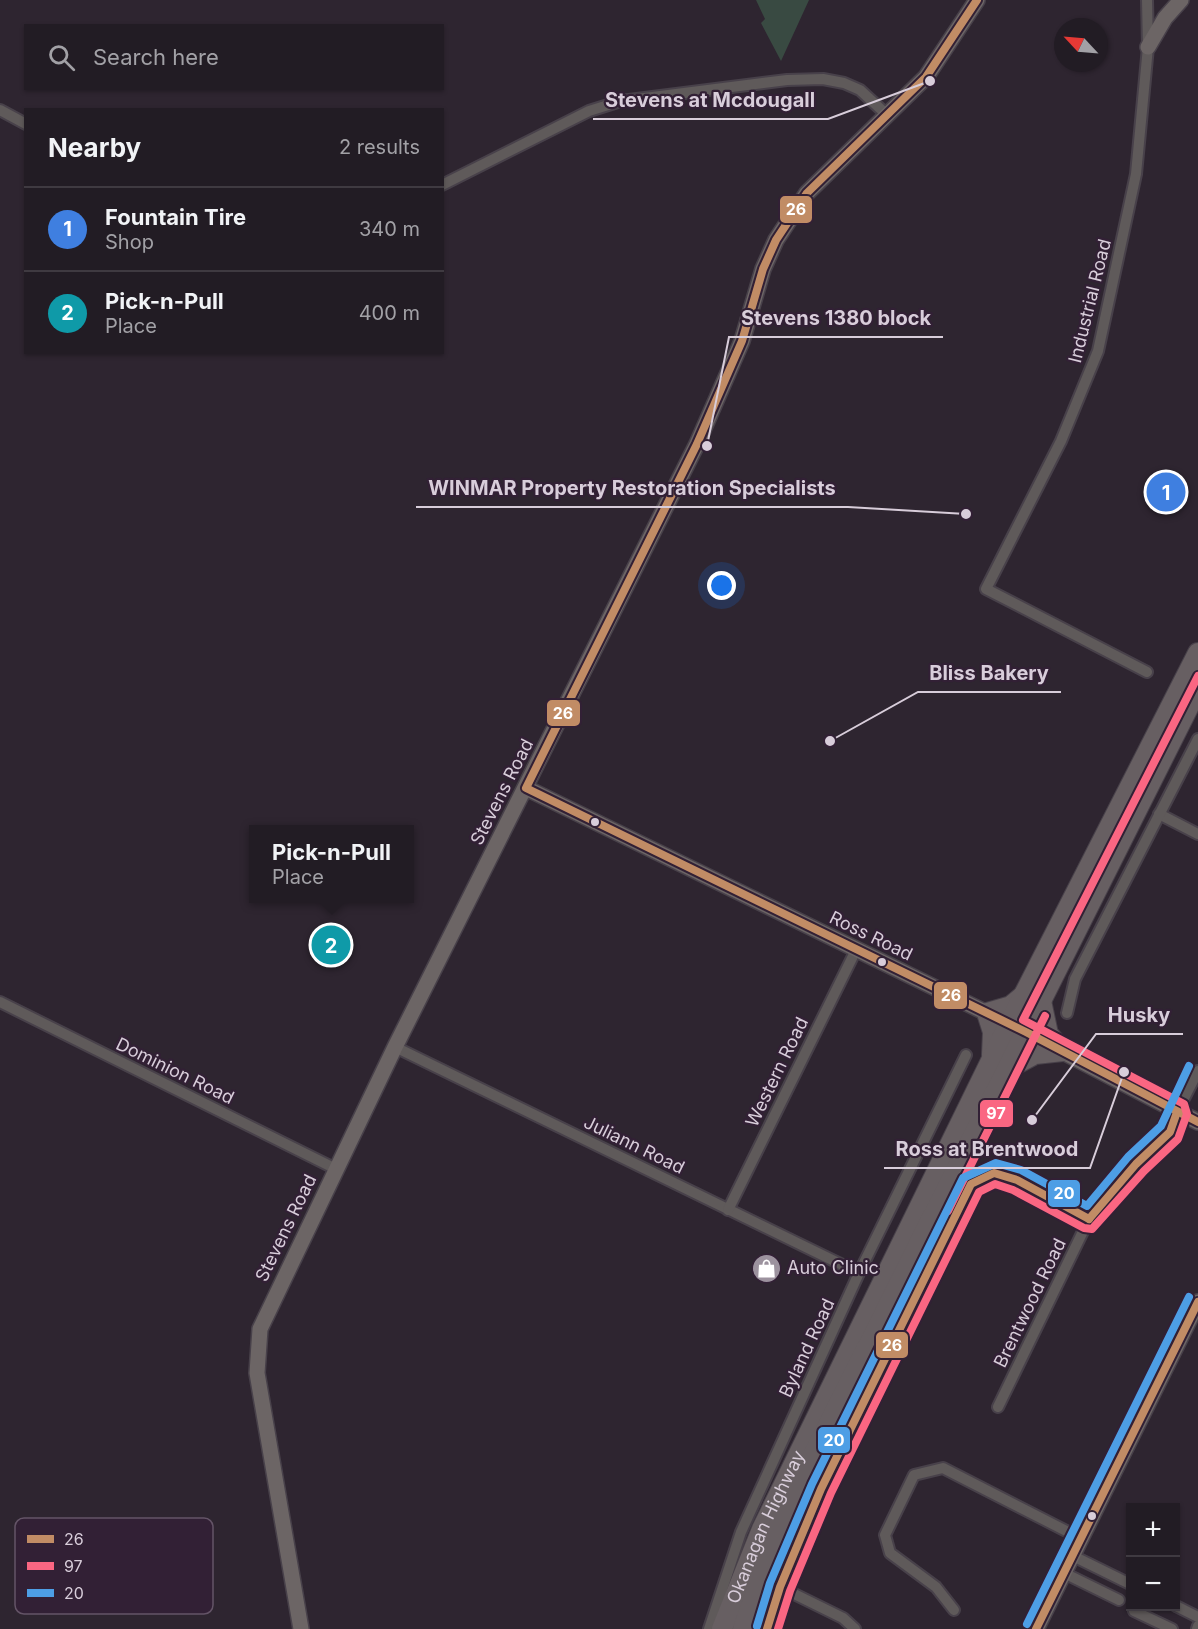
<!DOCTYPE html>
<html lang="en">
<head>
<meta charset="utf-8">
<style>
  :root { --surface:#221c24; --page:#2e2931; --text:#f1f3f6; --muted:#a2a1a6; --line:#3f3a41; --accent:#9c929e }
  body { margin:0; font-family:Inter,sans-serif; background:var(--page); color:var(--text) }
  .controls { position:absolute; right:18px; bottom:18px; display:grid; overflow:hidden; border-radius:0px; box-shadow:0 2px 4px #0004 }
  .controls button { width:54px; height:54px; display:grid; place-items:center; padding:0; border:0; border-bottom:2px solid var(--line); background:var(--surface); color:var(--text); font:30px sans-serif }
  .compass { position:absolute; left:1054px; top:18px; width:54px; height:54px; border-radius:50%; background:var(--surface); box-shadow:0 2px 4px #0004; rotate:296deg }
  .you { position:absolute; left:722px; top:586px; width:21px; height:21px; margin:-15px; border:4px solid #fff; border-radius:50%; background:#1a73e8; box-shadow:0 0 0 9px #1a73e833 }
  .badge { display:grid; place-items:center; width:39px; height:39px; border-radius:50%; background:var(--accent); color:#fff; font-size:20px; font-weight:700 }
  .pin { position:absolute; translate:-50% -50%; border:3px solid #fff; box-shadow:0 2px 6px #0006 }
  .popup { position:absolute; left:249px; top:825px; width:165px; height:78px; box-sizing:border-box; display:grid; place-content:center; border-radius:0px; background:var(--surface); filter:drop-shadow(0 2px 4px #0005); font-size:20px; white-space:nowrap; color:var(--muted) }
  .popup b { font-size:22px; color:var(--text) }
  .popup::after { content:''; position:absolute; left:50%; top:100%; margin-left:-12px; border:12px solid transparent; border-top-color:var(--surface) }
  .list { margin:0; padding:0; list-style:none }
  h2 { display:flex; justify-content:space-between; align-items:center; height:78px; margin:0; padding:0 24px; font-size:26px }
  h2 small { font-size:20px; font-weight:400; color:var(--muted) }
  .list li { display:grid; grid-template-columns:39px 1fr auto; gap:18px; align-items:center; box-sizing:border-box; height:84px; padding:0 24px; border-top:2px solid var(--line) }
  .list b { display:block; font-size:22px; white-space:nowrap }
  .list p { margin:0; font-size:20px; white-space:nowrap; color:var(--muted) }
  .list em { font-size:20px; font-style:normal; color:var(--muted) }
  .icon { flex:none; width:33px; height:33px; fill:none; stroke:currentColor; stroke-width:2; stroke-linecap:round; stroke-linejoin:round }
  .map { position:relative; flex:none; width:1198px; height:1629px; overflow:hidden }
  .search { position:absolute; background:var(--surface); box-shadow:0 2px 4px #0004; left:24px; top:24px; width:420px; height:66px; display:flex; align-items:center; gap:15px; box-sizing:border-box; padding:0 21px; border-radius:0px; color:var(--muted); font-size:22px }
  .panel { position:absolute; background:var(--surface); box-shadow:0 2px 4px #0004; left:24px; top:108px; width:420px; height:246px; border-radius:0px }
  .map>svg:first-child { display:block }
</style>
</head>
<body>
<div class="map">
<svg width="1198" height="1629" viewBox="0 0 1198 1629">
  <rect width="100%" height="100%" fill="#2e2530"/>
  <!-- green -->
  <path fill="#394a42" d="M 756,0 L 809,0 L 781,61 L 761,23 L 765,19 Z"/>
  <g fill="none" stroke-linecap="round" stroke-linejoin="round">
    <defs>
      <g id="street">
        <path d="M 1147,0 L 1148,47 L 1136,174 L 1098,351 L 1061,441 L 986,589 L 1147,672"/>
        <path d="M 0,110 L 26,124"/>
        <path d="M 442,185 L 589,111 L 621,101 L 787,80 L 823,79 L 844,83 L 860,90 L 886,114"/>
        <path d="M 1159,814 L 1198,834"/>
        <path d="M 0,1002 L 336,1169"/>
        <path d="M 1067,1013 L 1075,979 L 1198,739"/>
        <path d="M 395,1047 L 859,1273"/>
        <path d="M 728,1210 L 856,950"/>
        <path d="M 998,1407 L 1089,1219 L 1136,1164 L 1170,1132 L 1177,1112 L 1198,1071"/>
        <path d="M 1073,1556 L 1130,1584"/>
        <path d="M 1064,1573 L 1119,1600"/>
        <path d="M 780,1587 L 843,1618 L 855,1629"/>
        <path d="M 1176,1606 L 1198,1617"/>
        <path d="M 954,1610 L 936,1587 L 890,1553 L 885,1535 L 914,1475 L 943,1468 L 1080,1538"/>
        <path d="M 1134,1611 L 1172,1629"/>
        <path d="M 709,1629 L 741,1532 L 859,1273 L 966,1055"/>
        <path d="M 767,1629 L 780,1587 L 821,1489 L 971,1184 L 994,1173 L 1017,1180 L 1089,1219"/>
        <path d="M 1197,1629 L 1198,1626"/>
      </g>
      <g id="secondary">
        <path d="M 1148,47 L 1165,18 L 1181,0"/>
        <path d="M 526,788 L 995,1017"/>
        <path d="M 1017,1028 L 1198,1122"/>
        <path d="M 301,1629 L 257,1373 L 260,1329 L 395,1047 L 697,444 L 742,341 L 763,269 L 776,240 L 807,193 L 926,77 L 977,0"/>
        <path d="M 1036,1629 L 1198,1302"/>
      </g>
      <g id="highway">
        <path d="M 1041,1001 L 1048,1034 L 1063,1051"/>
        <path d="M 992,1055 L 993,1032 L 987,1013 L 1011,1006 L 1023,996"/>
        <path d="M 1007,1069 L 1035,1054 L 1063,1051"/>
        <path id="s1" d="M 722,1629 L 762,1529 L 1009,1024 L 1198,653"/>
        <path d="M 743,1629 L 781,1519 L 1198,688"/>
      </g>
    </defs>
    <!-- street casing -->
    <use href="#street" stroke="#48414a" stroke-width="14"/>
    <!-- secondary casing -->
    <use href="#secondary" stroke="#48414a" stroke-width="18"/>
    <!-- highway casing -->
    <use href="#highway" stroke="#48414a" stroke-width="22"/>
    <!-- street -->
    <use href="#street" stroke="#5f5a5a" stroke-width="10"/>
    <!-- secondary -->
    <use href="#secondary" stroke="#6c6565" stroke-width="15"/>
    <!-- highway -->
    <use href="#highway" stroke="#675f62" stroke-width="20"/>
    <defs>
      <g id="bus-1">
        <path d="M 977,0 L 926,77 L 807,193 L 776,240 L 763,269 L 742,341 L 697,444 L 526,788 L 1026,1032 L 1198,1122"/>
        <path d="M 1089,1219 L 1136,1164 L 1170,1132 L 1177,1112"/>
        <path d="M 767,1629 L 780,1587 L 821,1489 L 971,1184 L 994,1173 L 1017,1180 L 1089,1219"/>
        <path d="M 1036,1629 L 1198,1302"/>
      </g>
      <g id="bus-2">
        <path d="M 948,1211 L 1045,1016"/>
        <path d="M 778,1629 L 790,1591 L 831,1493 L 979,1192 L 995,1184 L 1013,1190 L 1084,1228 L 1092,1229 L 1144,1171 L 1178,1139 L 1187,1114 L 1184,1104 L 1023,1020 L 1198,676"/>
      </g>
      <g id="bus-3">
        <path d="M 1027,1624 L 1189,1297"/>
        <path d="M 757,1626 L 770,1583 L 812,1484 L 963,1178 L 996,1163 L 1021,1170 L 1087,1206 L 1128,1157 L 1161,1126 L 1189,1066"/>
      </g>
    </defs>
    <!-- bus-1 casing -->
    <use href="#bus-1" stroke="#322035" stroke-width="12"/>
    <!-- bus-2 casing -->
    <use href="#bus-2" stroke="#322035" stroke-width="12"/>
    <!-- bus-3 casing -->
    <use href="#bus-3" stroke="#322035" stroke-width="12"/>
    <!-- bus-1 -->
    <use href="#bus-1" stroke="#c18c65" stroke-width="8"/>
    <!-- bus-2 -->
    <use href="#bus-2" stroke="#fa6682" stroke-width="8"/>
    <!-- bus-3 -->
    <use href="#bus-3" stroke="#4d9ee5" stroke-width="8"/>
  </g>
  <!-- icons -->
  <defs>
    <symbol id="shop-disc" viewBox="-11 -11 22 22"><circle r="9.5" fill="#9c929e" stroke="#322035"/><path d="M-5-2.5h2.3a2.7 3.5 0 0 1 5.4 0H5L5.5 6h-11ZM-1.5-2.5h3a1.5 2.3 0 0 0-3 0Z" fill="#fff"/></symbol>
  </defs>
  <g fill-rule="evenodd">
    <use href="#shop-disc" x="750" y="1252" width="33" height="33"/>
  </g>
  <!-- markers -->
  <g fill="#d8cdda" stroke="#322035" stroke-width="2">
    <circle cx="595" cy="822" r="5"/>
    <circle cx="882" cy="962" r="5"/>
    <circle cx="1092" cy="1516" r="5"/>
  </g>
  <g text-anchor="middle" stroke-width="4.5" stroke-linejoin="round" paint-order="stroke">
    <!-- street labels -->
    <g font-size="18" fill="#d8cdda" stroke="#322035">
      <text transform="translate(1090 301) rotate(-76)" y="6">Industrial Road</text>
      <text transform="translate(502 792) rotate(-63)" y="6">Stevens Road</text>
      <text transform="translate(871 936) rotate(26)" y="6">Ross Road</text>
      <text transform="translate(175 1071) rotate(26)" y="6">Dominion Road</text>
      <text transform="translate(777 1072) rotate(-64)" y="6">Western Road</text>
      <text transform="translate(634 1145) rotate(26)" y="6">Juliann Road</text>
      <text transform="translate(286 1228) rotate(-64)" y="6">Stevens Road</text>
      <text transform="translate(1030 1303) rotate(-64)" y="6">Brentwood Road</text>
      <text transform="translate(807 1348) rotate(-65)" y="6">Byland Road</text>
      <text dy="6" stroke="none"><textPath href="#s1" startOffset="111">Okanagan Highway</textPath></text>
    </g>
    <!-- poi labels -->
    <g font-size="18" fill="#d8cdda" stroke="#322035" text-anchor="start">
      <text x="787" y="1274">Auto Clinic</text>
    </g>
  </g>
  <!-- legend -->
  <rect x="15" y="1518" width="198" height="96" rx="9" fill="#322035" stroke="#645467" stroke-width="1.5"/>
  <rect x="27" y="1535" width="27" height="8" fill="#c18c65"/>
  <rect x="27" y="1562" width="27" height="8" fill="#fa6682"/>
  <rect x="27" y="1589" width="27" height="8" fill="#4d9ee5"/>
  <g font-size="16" fill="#d8cdda">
    <text x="64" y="1545">26</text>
    <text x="64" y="1572">97</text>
    <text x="64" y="1599">20</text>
  </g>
  <!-- callouts -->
  <path fill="none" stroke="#d8cdda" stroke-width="2" d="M930 81L828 119H593M707 446L729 337H943M966 514L848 507H416M830 741L918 692H1061M1032 1120L1096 1034H1183M1124 1072L1090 1168H884"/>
  <g fill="#d8cdda" stroke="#322035" stroke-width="2">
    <circle cx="930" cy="81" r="6"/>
    <circle cx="707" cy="446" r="6"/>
    <circle cx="966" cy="514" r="6"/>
    <circle cx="830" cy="741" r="6"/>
    <circle cx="1032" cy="1120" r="6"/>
    <circle cx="1124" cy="1072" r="6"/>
  </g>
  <g font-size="20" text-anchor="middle" font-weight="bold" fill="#d8cdda" stroke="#322035" stroke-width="4.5" stroke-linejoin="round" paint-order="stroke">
    <text x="710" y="107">Stevens at Mcdougall</text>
    <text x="836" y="325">Stevens 1380 block</text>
    <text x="632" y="495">WINMAR Property Restoration Specialists</text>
    <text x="989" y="680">Bliss Bakery</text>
    <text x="1139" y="1022">Husky</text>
    <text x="987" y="1156">Ross at Brentwood</text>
  </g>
  <g stroke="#322035" stroke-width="2">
    <rect x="779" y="195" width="34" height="29" rx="6" fill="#c18c65"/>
    <rect x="546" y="699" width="35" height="28" rx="6" fill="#c18c65"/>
    <rect x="933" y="981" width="35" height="29" rx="6" fill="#c18c65"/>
    <rect x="979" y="1099" width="35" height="29" rx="6" fill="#fa6682"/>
    <rect x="1047" y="1179" width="34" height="29" rx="6" fill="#4d9ee5"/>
    <rect x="875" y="1331" width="34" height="28" rx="6" fill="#c18c65"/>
    <rect x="817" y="1426" width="34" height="28" rx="6" fill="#4d9ee5"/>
  </g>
  <g font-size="16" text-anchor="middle" font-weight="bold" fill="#fff">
    <text x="796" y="215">26</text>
    <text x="563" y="719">26</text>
    <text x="951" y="1001">26</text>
    <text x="996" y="1119">97</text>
    <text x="1064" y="1199">20</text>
    <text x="892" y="1351">26</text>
    <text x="834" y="1446">20</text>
  </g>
</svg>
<div class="controls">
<button>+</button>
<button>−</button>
</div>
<svg class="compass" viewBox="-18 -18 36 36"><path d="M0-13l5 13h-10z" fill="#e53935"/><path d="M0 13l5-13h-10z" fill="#a2a1a6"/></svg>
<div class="you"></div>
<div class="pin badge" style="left:1166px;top:492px;background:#3f7fe0">1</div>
<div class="pin badge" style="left:331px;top:945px;background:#0f9aa8">2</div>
<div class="popup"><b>Pick-n-Pull</b>Place</div>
<div class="search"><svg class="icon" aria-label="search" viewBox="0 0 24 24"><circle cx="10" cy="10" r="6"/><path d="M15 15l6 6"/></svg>Search here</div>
<section class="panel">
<h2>Nearby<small>2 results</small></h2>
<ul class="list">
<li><span class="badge" style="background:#3f7fe0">1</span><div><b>Fountain Tire</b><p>Shop</p></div><em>340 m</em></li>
<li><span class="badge" style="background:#0f9aa8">2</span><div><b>Pick-n-Pull</b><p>Place</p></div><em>400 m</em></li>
</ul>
</section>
</div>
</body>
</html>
